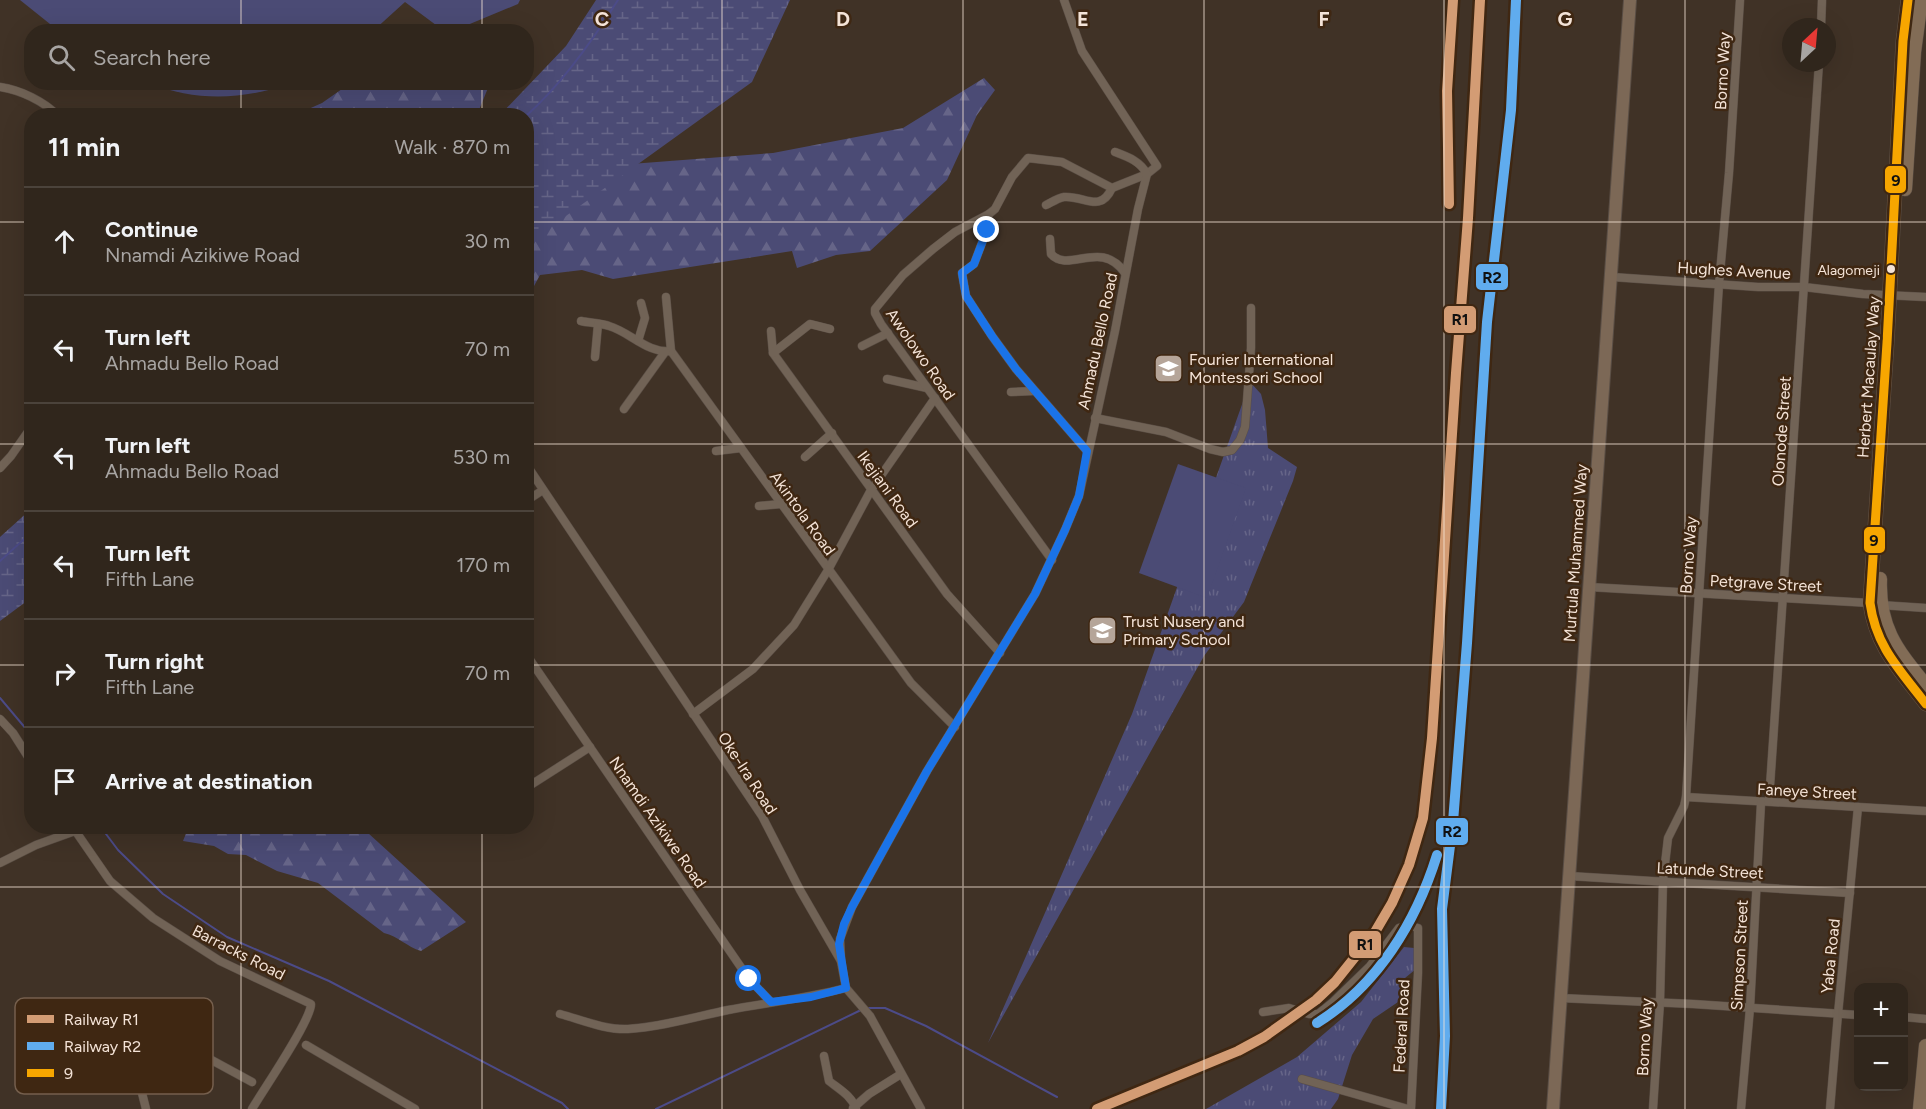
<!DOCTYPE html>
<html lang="en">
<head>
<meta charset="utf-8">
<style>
  :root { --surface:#30261c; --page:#3c3229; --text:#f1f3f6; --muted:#a8a5a3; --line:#4b433b }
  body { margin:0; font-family:Figtree,sans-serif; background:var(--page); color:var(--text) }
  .controls { position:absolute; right:18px; bottom:18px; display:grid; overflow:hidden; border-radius:12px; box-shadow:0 6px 24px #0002 }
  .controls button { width:54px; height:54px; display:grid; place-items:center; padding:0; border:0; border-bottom:2px solid var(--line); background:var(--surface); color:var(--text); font:30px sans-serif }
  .compass { position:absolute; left:1782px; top:18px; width:54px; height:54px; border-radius:50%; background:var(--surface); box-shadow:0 6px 24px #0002; rotate:26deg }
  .stop { position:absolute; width:18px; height:18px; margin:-14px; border:4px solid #1a73e8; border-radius:50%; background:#fff }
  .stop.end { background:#1a73e8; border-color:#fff; box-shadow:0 2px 6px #0008 }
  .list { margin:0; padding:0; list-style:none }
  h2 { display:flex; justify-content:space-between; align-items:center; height:78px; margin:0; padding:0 24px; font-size:26px }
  h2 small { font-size:20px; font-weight:400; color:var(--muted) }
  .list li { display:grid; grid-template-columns:39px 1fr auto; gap:18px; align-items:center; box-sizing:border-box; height:108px; padding:0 24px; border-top:2px solid var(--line) }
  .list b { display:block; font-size:22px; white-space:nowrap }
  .list p { margin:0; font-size:20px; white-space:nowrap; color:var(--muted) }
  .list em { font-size:20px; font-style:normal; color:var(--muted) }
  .icon { flex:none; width:33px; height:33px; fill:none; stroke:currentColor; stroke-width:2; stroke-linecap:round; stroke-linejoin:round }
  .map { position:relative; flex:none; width:1926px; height:1109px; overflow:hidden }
  .search { position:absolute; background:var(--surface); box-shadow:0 6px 24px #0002; left:24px; top:24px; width:510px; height:66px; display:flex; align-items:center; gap:15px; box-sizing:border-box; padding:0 21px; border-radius:24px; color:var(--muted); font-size:22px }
  .panel { position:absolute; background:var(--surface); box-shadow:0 6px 24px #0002; left:24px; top:108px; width:510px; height:726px; border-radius:24px }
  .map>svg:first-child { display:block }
</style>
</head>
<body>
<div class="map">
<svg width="1926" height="1109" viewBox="0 0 1926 1109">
  <defs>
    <pattern id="grass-tufts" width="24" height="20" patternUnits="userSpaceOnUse" patternTransform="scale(1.5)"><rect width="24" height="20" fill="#4b4b75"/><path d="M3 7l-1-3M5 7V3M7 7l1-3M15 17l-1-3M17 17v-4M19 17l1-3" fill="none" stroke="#666588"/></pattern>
    <pattern id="forest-firs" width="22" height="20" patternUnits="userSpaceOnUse" patternTransform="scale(1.5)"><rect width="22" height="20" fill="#4b4b75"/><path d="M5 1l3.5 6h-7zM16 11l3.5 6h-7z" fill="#666588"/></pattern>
    <pattern id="wetland-marsh" width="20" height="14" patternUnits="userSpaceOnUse" patternTransform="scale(1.5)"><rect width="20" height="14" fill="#4b4b75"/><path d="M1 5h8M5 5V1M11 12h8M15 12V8" fill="none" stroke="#666588"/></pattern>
  </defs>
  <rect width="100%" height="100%" fill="#403226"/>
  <!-- grass -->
  <g fill="url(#grass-tufts)">
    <path d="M 1250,382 L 1261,394 L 1265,410 L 1268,448 L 1297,467 L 1293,481 L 1244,602 L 1204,656 L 988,1043 L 1132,714 Z"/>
    <path d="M 1404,947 L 1414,948 L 1422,964 L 1405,978 L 1398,1002 L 1373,1019 L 1352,1055 L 1338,1099 L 1331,1109 L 1206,1109 L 1297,1057 L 1361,1002 Z"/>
  </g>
  <!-- forest -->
  <g fill="url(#forest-firs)">
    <path d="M 984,78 L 995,90 L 977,115 L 947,180 L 870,251 L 836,255 L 797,268 L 792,251 L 613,279 L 582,270 L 540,275 L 527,299 L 527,172 L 773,153 L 903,128 Z"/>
    <path d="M 352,82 L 490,82 L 490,83 L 477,115 L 295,115 L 322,103 Z"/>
    <path d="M 189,826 L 364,827 L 368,833 L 466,922 L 421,951 C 407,947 398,936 384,933 L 318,883 L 277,871 L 246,855 L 228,854 L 214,846 L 183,841 Z"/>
  </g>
  <!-- wetland -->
  <g fill="url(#wetland-marsh)">
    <path d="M 596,0 L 790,0 L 752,82 L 527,244 L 526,116 L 500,115 L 566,46 Z"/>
    <path d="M 31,509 L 31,598 L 0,621 L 0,537 Z"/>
  </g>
  <!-- pitch -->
  <g fill="#4b4b75">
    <path d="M 20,0 L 520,0 L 518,4 L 453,31 L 444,31 L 405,2 L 373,31 L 60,32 Z"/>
    <path d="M 149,83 L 291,82 L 291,83 C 244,100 196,102 149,83 Z"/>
    <path d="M 1178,464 L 1246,488 L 1207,598 L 1139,573 Z"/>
  </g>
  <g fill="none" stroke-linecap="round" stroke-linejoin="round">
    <!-- stream -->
    <g stroke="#4c4b88" stroke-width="2">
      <path d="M 526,116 C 562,84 593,40 618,0"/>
      <path d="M 0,561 L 32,532"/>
      <path d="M 0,698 L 32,736"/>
      <path d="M 100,826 L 118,850 L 163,894 L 227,937 L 329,981 L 562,1103 L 568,1109"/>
      <path d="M 866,1008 L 885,1008 L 926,1026 L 1057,1097"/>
      <path d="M 656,1109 L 861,1010"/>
    </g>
    <defs>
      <g id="street">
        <path d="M 1821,27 L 1822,0"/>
        <path d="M 0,87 C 20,90 44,101 58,116"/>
        <path d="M 1046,205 C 1052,202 1058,198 1064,197 C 1084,195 1100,214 1112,188"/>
        <path d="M 989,214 L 985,224 L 985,235 L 974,264 L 962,273 L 966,296 L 992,336 L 1016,369 L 1087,451"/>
        <path d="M 1050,239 L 1051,254 C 1069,274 1101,238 1125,273"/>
        <path d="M 1612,277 L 1758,287 L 1804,287 L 1863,294 L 1926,297"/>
        <path d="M 666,297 L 671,351 L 911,683 L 955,727"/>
        <path d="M 581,321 C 590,323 601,323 609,326 C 630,332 648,354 671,351"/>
        <path d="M 771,331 L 773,353 L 947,594 L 1000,653"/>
        <path d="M 638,341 L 645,318 L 641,303"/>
        <path d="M 862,346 L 888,333"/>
        <path d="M 773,353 L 810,324 L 830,329"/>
        <path d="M 595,357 L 598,324"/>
        <path d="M 887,379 L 927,388"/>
        <path d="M 1011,392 L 1034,391"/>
        <path d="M 624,409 L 665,352"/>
        <path d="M 1095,418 L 1166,432 L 1210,449 L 1223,452 L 1232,450 L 1240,440 L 1245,427 L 1251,348 L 1251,308"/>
        <path d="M 716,451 L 741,448"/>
        <path d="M 805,457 L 832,433"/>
        <path d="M 526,464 L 762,816 L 800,890 L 841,961 L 846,988 L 870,1016 L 921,1109"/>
        <path d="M 0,468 L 11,456 L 32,426"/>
        <path d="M 526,501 L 543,490"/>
        <path d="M 759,506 L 781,504"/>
        <path d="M 1052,560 L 881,324 L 875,313 L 875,309 L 903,275 L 933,249 L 955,232 L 989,214 L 995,209 L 1012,177 L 1028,158 L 1062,162 L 1112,188 L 1147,174 L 1157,166 L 1082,51 L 1064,0"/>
        <path d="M 1589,587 L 1870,603"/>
        <path d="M 1880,605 L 1926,608"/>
        <path d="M 526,654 L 749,979 L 771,1002"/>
        <path d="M 693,714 L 753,669 L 794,625 L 828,570 L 871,490 L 935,398"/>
        <path d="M 0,719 L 13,733 L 32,763"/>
        <path d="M 526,788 L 590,747"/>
        <path d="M 1686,797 L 1926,811"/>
        <path d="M 1769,801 L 1819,63"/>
        <path d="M 72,826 L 110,881 L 153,918 L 220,961 L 311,1004 C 311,1021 263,1090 252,1109"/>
        <path d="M 0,863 L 36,845 L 75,831"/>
        <path d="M 1569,876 L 1850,893"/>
        <path d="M 841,961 L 840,939 L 852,907 L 927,771 L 1035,594 L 1065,530 L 1079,496 L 1115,331 L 1138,209 L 1147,174 C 1140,161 1128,157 1115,152"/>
        <path d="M 1560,998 L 1693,1004 L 1858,1015"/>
        <path d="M 1263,1012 L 1289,1008 L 1309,1014 L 1318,1014 L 1333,1002 L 1370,966 L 1399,928 L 1407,925 L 1418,928 L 1418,973 L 1411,1109"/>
        <path d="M 560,1014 C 582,1020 605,1030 628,1029 C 661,1027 695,1017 728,1010 C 767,1003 807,998 846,988"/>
        <path d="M 1904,1017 L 1926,1019"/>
        <path d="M 306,1045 L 415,1109"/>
        <path d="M 824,1056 L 829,1081 C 839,1089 852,1096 856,1109"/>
        <path d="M 1302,1079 L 1408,1109"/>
        <path d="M 853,1108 L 869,1094 L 901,1074"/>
        <path d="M 146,1109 L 130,1045 L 132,1039 L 143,1033 L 167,1030 L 173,1032 L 206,1057 L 252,1082"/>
        <path d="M 1653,1109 L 1660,1002 L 1663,881 L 1668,838 L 1684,806 L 1686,797 L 1719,284 L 1729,173 L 1740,0"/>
        <path d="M 1741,1109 L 1750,1008 L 1761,803"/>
        <path d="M 1830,1109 L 1838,1014 L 1858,807"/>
      </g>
      <path id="primary" d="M 1553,1109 L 1630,0"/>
      <g id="highway">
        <path d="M 1908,0 L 1903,41 L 1887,343 L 1870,603 C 1876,647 1900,670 1926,704"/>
        <path d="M 1905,189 L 1914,52 L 1921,0"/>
        <path d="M 1880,579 C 1878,628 1897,650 1926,686"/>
        <path d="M 1920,1109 L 1926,1046"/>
      </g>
    </defs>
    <!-- street casing -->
    <use href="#street" stroke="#5a4e45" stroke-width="9"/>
    <!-- primary casing -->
    <use href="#primary" stroke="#5a4e45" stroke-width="14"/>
    <!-- highway casing -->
    <use href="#highway" stroke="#5a4e45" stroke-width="15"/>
    <!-- street -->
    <use href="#street" stroke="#716356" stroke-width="8"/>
    <!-- primary -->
    <use href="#primary" stroke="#7c6856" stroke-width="12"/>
    <!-- highway -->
    <use href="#highway" stroke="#826c56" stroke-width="14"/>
    <defs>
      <path id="bus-1" d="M 1908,0 L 1903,41 L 1887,343 L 1870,603 C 1876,647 1900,670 1926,704"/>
    </defs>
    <!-- bus-1 casing -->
    <use href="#bus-1" stroke="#3f2712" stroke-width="14"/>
    <!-- bus-1 -->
    <use href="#bus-1" stroke="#f7a600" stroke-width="9"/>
    <defs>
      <g id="rail-1">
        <path d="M 1449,204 L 1447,91 L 1453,0"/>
        <path d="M 1097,1109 L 1238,1051 L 1264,1037 L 1316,1000 L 1335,982 L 1375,932 L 1392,903 L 1409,865 L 1423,818 L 1432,738 L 1456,373 L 1468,218 L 1480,0"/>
      </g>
      <g id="rail-2">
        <path d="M 1317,1023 C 1378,985 1416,922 1437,855"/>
        <path d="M 1441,1109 L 1445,1036 L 1442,909 L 1453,822 L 1467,643 L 1487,322 L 1511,110 L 1516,0"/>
      </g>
    </defs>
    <!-- rail-1 casing -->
    <use href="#rail-1" stroke="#3f2712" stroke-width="15"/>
    <!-- rail-2 casing -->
    <use href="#rail-2" stroke="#3f2712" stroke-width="15"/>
    <!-- rail-1 -->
    <use href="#rail-1" stroke="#d39c74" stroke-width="10"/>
    <!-- rail-2 -->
    <use href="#rail-2" stroke="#60acee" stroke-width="10"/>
  </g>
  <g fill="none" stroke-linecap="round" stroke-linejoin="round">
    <!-- route -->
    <path stroke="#1a73e8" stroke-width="8" d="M 749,979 L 771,1002 L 811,997 L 846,988 L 839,944 L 844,924 L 852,907 L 927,771 L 1035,594 L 1065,530 L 1079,496 L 1087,451 L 1016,369 L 992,336 L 966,296 L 962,273 L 974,264 L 987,230"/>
  </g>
  <!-- grid -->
  <path fill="none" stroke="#f4e3d7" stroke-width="1.5" stroke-opacity="0.55" d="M 241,0 L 241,32M 482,0 L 482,32M 722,0 L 722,1109M 963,0 L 963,1109M 1204,0 L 1204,1109M 1444,0 L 1444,1109M 1685,0 L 1685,1109M 241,82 L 241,116M 482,82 L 482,116M 0,222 L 32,222M 526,222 L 1926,222M 0,444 L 32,444M 526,444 L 1926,444M 0,665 L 32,665M 526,665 L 1926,665M 241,826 L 241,1109M 482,826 L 482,1109M 0,887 L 1926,887"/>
  <!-- icons -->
  <defs>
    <symbol id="school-square" viewBox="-11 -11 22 22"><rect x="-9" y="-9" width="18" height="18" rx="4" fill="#b5a599" stroke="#3f2712"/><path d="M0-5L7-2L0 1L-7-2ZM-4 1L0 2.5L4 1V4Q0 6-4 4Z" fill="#fff"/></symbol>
  </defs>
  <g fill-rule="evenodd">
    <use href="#school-square" x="1152" y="352" width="33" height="33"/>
    <use href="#school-square" x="1086" y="614" width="33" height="33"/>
  </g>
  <!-- markers -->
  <circle fill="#f4e3d7" stroke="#3f2712" stroke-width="2" cx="1891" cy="269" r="5"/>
  <g text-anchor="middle" stroke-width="5" stroke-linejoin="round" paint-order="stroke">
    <!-- bus labels -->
    <g font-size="14" fill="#f4e3d7" stroke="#3f2712" text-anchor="end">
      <text x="1880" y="275">Alagomeji</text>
    </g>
    <!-- street labels -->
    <g font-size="16" fill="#f4e3d7" stroke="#3f2712">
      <text transform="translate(1722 71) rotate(-87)" y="6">Borno Way</text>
      <text transform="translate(1734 270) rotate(3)" y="6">Hughes Avenue</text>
      <text transform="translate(1097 341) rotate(-78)" y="6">Ahmadu Bello Road</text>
      <text transform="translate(921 354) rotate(55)" y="6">Awolowo Road</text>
      <text transform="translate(1868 377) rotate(-86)" y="6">Herbert Macaulay Way</text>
      <text transform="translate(1781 431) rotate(-86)" y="6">Olonode Street</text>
      <text transform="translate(888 489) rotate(54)" y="6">Ikejiani Road</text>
      <text transform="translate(803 513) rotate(54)" y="6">Akintola Road</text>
      <text transform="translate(1575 553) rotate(-86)" y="6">Murtula Muhammed Way</text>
      <text transform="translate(1688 555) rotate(-86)" y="6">Borno Way</text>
      <text transform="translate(1766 583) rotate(3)" y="6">Petgrave Street</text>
      <text transform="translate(748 773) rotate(57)" y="6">Oke-Ira Road</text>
      <text transform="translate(1807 791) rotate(3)" y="6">Faneye Street</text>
      <text transform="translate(658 822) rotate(55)" y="6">Nnamdi Azikiwe Road</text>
      <text transform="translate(1710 870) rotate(3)" y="6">Latunde Street</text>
      <text transform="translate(239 952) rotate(27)" y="6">Barracks Road</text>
      <text transform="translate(1739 955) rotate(-87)" y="6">Simpson Street</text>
      <text transform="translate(1830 956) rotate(-84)" y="6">Yaba Road</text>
      <text transform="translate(1401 1026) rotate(-87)" y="6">Federal Road</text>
      <text transform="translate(1644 1037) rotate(-87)" y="6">Borno Way</text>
    </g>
    <!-- poi labels -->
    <g font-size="16" fill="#f4e3d7" stroke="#3f2712" text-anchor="start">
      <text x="1189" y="365">Fourier International<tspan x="1189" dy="18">Montessori School</tspan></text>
      <text x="1123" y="627">Trust Nusery and<tspan x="1123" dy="18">Primary School</tspan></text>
    </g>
  </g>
  <!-- legend -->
  <rect x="15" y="998" width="198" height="96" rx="9" fill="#3f2712" stroke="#755f4d" stroke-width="1.5"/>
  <rect x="27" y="1015" width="27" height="8" fill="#d39c74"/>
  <rect x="27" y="1042" width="27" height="8" fill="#60acee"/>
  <rect x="27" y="1069" width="27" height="8" fill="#f7a600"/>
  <g font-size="16" fill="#f4e3d7">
    <text x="64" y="1025">Railway R1</text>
    <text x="64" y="1052">Railway R2</text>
    <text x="64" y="1079">9</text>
  </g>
  <g font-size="20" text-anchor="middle" font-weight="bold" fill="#f4e3d7" stroke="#3f2712" stroke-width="5" stroke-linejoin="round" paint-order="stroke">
    <text x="602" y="26">C</text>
    <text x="843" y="26">D</text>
    <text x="1083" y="26">E</text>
    <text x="1324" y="26">F</text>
    <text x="1565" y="26">G</text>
  </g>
  <g stroke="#3f2712" stroke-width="2">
    <rect x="1884" y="165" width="23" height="29" rx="6" fill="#f7a600"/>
    <rect x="1475" y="263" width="34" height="28" rx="6" fill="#60acee"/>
    <rect x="1443" y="305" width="34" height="29" rx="6" fill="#d39c74"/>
    <rect x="1863" y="526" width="23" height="28" rx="6" fill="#f7a600"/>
    <rect x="1435" y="817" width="34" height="29" rx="6" fill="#60acee"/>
    <rect x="1348" y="930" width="34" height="29" rx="6" fill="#d39c74"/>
  </g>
  <g font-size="16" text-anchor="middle" font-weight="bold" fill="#111">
    <text x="1896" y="186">9</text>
    <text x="1492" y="283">R2</text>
    <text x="1460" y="325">R1</text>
    <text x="1874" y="546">9</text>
    <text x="1452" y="837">R2</text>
    <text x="1365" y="950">R1</text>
  </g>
</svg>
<div class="controls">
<button>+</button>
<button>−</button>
</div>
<svg class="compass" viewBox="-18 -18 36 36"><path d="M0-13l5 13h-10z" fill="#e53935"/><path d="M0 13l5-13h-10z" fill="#a8a5a3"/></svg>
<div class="stop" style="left:749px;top:979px"></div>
<div class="stop end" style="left:987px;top:230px"></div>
<div class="search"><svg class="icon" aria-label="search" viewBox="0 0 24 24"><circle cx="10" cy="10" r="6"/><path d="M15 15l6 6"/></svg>Search here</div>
<section class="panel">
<h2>11 min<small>Walk · 870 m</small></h2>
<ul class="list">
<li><svg class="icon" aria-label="ahead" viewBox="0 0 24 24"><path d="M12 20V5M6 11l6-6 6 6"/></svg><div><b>Continue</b><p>Nnamdi Azikiwe Road</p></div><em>30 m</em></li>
<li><svg class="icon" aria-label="left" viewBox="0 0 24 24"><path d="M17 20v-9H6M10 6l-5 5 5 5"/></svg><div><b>Turn left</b><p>Ahmadu Bello Road</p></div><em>70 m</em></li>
<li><svg class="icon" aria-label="left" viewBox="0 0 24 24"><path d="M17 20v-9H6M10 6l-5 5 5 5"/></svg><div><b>Turn left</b><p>Ahmadu Bello Road</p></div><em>530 m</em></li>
<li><svg class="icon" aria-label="left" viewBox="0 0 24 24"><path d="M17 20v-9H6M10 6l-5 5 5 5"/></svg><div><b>Turn left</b><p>Fifth Lane</p></div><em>170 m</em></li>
<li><svg class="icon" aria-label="right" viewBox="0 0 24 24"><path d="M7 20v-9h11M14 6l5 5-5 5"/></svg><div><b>Turn right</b><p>Fifth Lane</p></div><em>70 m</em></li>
<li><svg class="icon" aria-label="arrive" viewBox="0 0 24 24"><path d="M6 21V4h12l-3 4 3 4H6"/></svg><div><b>Arrive at destination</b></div></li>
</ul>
</section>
</div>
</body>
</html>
